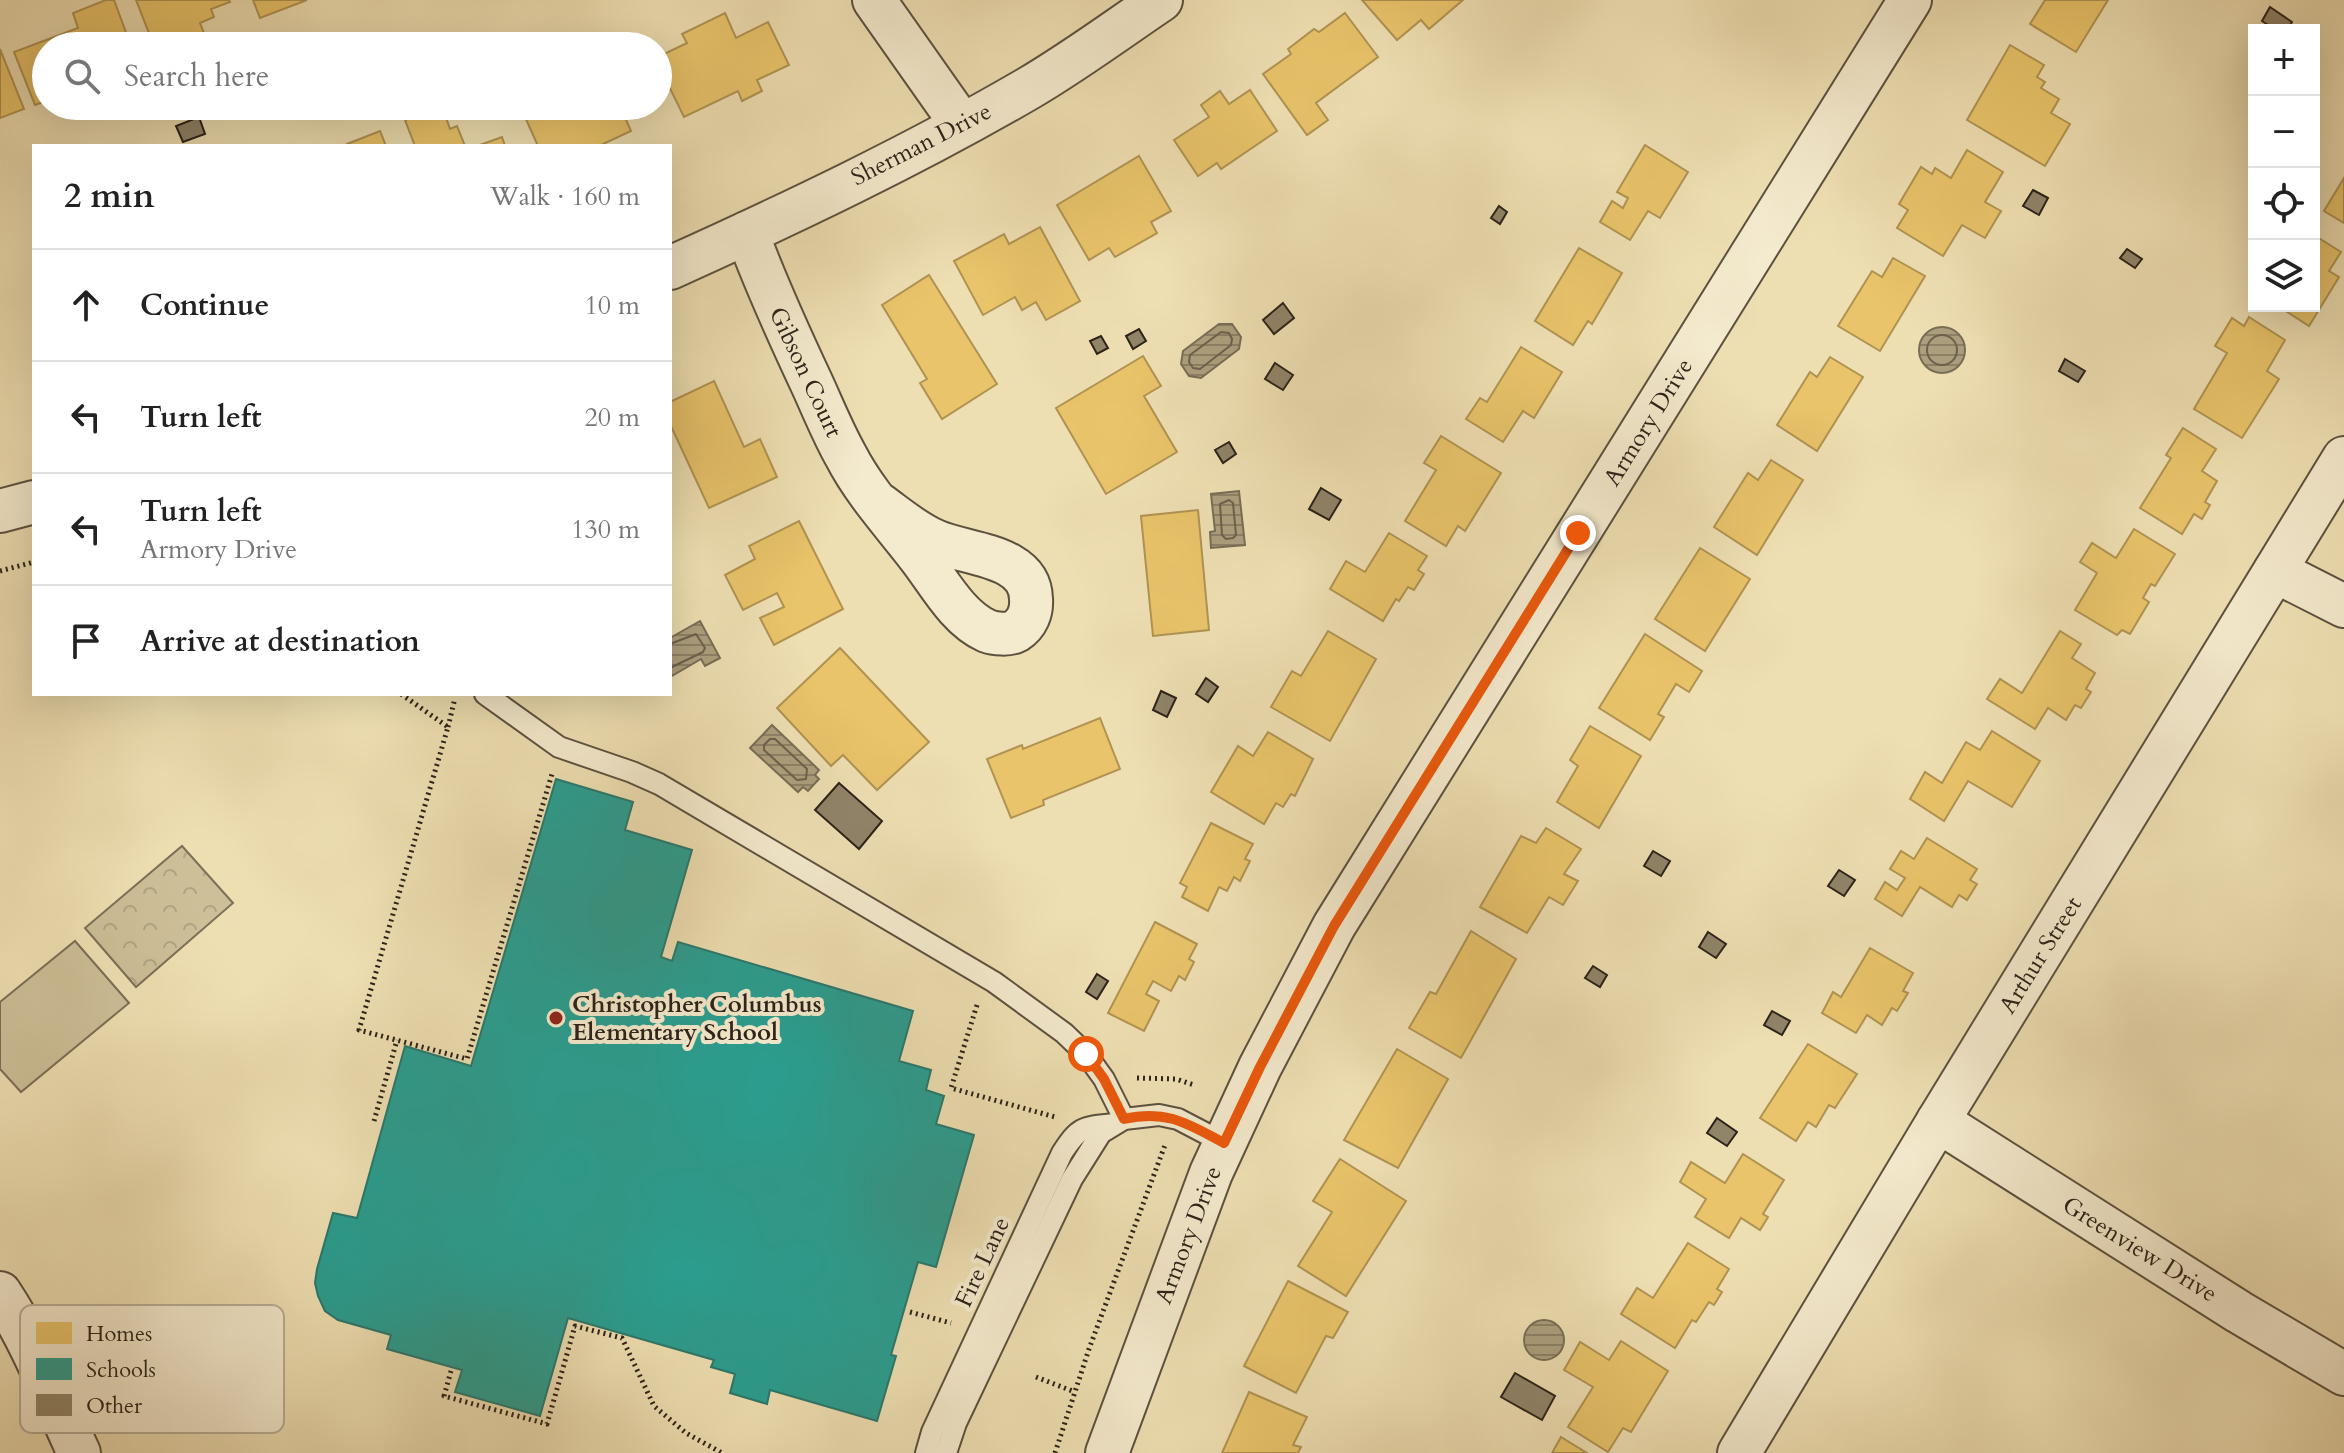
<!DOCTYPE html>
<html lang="en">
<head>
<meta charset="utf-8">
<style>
  :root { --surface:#fff; --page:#f6f6f6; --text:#222; --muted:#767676; --line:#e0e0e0 }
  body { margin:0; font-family:Cardo,serif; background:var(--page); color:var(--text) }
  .controls { position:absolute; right:24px; top:24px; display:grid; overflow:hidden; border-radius:0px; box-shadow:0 8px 32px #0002 }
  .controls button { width:72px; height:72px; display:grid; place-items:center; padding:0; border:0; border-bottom:2px solid var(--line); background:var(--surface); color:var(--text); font:40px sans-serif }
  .stop { position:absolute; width:24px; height:24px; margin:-18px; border:6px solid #ea580c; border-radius:50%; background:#fff }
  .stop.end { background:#ea580c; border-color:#fff; box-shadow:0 2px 8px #0008 }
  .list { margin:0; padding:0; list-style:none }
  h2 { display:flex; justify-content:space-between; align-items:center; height:104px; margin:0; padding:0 32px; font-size:34px }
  h2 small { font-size:26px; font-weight:400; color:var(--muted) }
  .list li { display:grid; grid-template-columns:52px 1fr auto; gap:24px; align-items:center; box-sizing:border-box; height:112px; padding:0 32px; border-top:2px solid var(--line) }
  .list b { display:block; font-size:30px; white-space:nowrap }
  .list p { margin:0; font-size:26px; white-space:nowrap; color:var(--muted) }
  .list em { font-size:26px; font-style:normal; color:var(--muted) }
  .icon { flex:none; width:44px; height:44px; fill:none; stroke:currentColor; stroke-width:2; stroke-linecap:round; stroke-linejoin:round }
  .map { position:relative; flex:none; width:2344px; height:1453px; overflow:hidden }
  .search { position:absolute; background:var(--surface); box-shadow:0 8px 32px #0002; left:32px; top:32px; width:640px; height:88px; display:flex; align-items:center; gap:20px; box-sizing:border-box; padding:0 28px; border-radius:44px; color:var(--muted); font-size:30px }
  .panel { position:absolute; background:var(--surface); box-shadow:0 8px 32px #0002; left:32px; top:144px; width:640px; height:552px; border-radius:0px }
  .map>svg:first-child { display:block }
</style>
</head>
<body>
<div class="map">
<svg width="2344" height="1453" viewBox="0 0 2344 1453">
  <defs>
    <pattern id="park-crowns" width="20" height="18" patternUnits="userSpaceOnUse" patternTransform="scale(2)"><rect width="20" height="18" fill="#cdbf98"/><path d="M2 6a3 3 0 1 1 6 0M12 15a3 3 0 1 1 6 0" fill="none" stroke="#b0a482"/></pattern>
    <pattern id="water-rules" width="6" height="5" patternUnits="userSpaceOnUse" patternTransform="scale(2)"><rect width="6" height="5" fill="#ac9f7e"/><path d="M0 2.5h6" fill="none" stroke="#8c8166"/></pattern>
  </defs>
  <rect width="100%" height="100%" fill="#eedfb2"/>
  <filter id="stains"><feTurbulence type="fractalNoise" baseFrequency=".0025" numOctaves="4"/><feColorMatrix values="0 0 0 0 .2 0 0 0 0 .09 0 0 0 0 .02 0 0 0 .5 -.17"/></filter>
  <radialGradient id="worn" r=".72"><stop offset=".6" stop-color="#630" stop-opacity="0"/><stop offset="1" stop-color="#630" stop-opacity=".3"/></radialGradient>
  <!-- park -->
  <path fill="url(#park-crowns)" stroke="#7c7058" stroke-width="2" d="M 182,846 L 233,903 L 136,987 L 85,928 Z"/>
  <!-- garden -->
  <path fill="#cdbf98" stroke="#7c7058" stroke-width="2" d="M 75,941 L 129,1003 L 21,1092 L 0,1069 L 0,1002 Z"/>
  <!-- water -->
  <g fill="url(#water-rules)" stroke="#786d56" stroke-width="2">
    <path d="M 1219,324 L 1232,324 L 1241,337 L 1239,349 L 1201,378 L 1189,376 L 1181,364 L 1183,351 Z"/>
    <circle cx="1942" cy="350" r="23"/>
    <path d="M 1239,491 L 1245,545 L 1211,548 L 1210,532 L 1215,531 L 1211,494 Z"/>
    <path d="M 700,621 L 720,658 L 705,666 L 701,659 L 670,677 L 670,638 Z"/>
    <path d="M 772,725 L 819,770 L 815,775 L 819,779 L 808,791 L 803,787 L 798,792 L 750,748 Z"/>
    <circle cx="1544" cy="1340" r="20"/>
  </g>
  <!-- homes -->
  <g fill="#e9c46a" stroke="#b09352" stroke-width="2">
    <path d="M 106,0 L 114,0 L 131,46 L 46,46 L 46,101 L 35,105 L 14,52 L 78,28 L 73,13 Z"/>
    <path d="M 136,0 L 229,0 L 230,2 L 211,9 L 214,17 L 200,23 L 209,46 L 154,46 Z"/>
    <path d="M 253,0 L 307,0 L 260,18 Z"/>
    <path d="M 1362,0 L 1463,0 L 1429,29 L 1421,20 L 1397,40 Z"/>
    <path d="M 2045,0 L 2108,0 L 2076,52 L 2030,24 Z"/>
    <path d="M 725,13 L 736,38 L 768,22 L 789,65 L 757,80 L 762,91 L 742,101 L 738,91 L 684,117 L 658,64 L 658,57 L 687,43 L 682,34 Z"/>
    <path d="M 1345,13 L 1378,57 L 1316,103 L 1328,120 L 1307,135 L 1263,74 L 1291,54 L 1288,49 L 1314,29 L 1319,32 Z"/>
    <path d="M 2010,45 L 2044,65 L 2037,77 L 2045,82 L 2041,88 L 2059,99 L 2051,113 L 2070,124 L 2045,166 L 1967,120 Z"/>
    <path d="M 0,49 L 24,109 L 0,118 Z"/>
    <path d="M 1250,90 L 1277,131 L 1221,169 L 1217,163 L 1198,176 L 1174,140 L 1209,117 L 1201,105 L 1220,91 L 1229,104 Z"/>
    <path d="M 442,106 L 450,129 L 457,126 L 465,146 L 415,146 L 405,120 Z"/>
    <path d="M 520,106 L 620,106 L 631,131 L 599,146 L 538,146 Z"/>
    <path d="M 380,131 L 386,146 L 347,146 L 347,144 Z"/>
    <path d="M 502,137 L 505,146 L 477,146 Z"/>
    <path d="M 1645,145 L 1688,172 L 1660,218 L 1648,211 L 1630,240 L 1600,222 L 1612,201 L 1623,208 L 1628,198 L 1617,192 Z"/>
    <path d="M 1967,150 L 2003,172 L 1985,202 L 2001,211 L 1985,238 L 1962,225 L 1943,256 L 1897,228 L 1908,210 L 1899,204 L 1921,167 L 1932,174 L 1935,168 L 1951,178 Z"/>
    <path d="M 1139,156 L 1171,211 L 1151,222 L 1157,233 L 1115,257 L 1109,248 L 1089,260 L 1057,205 Z"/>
    <path d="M 2344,178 L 2344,223 L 2324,211 Z"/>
    <path d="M 1040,227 L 1080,301 L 1046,320 L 1036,302 L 1022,310 L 1015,297 L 983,315 L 954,261 L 1004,234 L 1009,244 Z"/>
    <path d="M 2314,235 L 2341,252 L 2329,271 L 2339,277 L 2309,326 L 2278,306 L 2314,306 Z"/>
    <path d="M 1579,248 L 1622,273 L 1592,324 L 1588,321 L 1573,345 L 1535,321 Z"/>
    <path d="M 1893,258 L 1925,276 L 1880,351 L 1838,326 L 1872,271 L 1882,277 Z"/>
    <path d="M 929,275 L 997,384 L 942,419 L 920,383 L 927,379 L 882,305 Z"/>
    <path d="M 2249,317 L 2285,340 L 2267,371 L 2279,379 L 2242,438 L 2194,409 L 2227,353 L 2215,346 L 2232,318 L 2244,326 Z"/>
    <path d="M 1521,347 L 1562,372 L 1534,418 L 1523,411 L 1503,442 L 1466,419 L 1480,398 L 1487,402 Z"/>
    <path d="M 1143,356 L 1161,386 L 1144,396 L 1177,452 L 1106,494 L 1056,408 Z"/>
    <path d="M 1830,357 L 1863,377 L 1817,451 L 1777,425 L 1810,372 L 1817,377 Z"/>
    <path d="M 714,381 L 744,447 L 760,439 L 777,477 L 709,508 L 670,424 L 670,402 Z"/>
    <path d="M 2183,428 L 2216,449 L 2202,471 L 2217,481 L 2205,502 L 2210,505 L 2202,519 L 2194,514 L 2182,534 L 2140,508 L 2171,458 L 2166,455 Z"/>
    <path d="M 1441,436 L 1501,473 L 1465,531 L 1458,526 L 1446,546 L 1405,521 L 1436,470 L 1424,463 Z"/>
    <path d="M 1771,460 L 1803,480 L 1757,555 L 1714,527 L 1748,473 L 1758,480 Z"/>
    <path d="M 1198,510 L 1209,630 L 1153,636 L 1141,516 Z"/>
    <path d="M 799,521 L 843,609 L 774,645 L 760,618 L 784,607 L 777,593 L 743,610 L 725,575 L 755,559 L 749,546 Z"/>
    <path d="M 2134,529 L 2175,554 L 2155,586 L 2151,584 L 2143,598 L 2149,602 L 2130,634 L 2122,630 L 2117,635 L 2075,610 L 2097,573 L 2080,562 L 2092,543 L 2116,558 Z"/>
    <path d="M 1389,533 L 1427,556 L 1418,570 L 1424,574 L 1414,590 L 1408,587 L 1399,601 L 1396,599 L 1383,621 L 1330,589 L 1346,561 L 1365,572 Z"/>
    <path d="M 1700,548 L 1750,579 L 1705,651 L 1655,619 Z"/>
    <path d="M 1328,631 L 1376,659 L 1330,741 L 1271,707 L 1292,671 L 1301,676 Z"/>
    <path d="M 2060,631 L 2081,644 L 2072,658 L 2095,673 L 2086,689 L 2091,692 L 2081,708 L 2075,705 L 2066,720 L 2048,708 L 2035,729 L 1987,699 L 2000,679 L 2022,693 Z"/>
    <path d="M 1645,634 L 1702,671 L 1689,692 L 1676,684 L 1658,714 L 1664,717 L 1650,740 L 1599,708 Z"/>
    <path d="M 840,648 L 929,742 L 877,790 L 843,755 L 831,766 L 777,708 Z"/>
    <path d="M 1100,718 L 1120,769 L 1043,800 L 1044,805 L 1011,818 L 987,759 L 1022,745 L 1023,749 Z"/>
    <path d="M 1590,726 L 1641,756 L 1599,828 L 1557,802 L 1578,766 L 1570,760 Z"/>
    <path d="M 1992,731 L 2040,761 L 2012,807 L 1968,781 L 1944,821 L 1910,799 L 1925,772 L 1942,783 L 1966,742 L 1980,750 Z"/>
    <path d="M 1268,732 L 1313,759 L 1295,796 L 1291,794 L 1283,807 L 1276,803 L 1264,824 L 1211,792 L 1238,746 L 1253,756 Z"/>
    <path d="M 1211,823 L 1253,844 L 1245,859 L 1250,861 L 1240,881 L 1234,877 L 1227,891 L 1219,887 L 1208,911 L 1182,897 L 1187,887 L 1180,883 Z"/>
    <path d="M 1546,828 L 1581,849 L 1564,874 L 1578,881 L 1563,905 L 1549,897 L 1527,933 L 1480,907 L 1521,836 L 1536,843 Z"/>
    <path d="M 1927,838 L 1977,869 L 1970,880 L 1977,884 L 1967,900 L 1959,895 L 1952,907 L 1920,887 L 1902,916 L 1875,899 L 1885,882 L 1897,890 L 1905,878 L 1890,869 L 1901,851 L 1914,859 Z"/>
    <path d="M 1155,922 L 1197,944 L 1189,959 L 1194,962 L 1185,980 L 1179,976 L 1171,991 L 1153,981 L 1146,994 L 1159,1001 L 1144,1031 L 1108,1013 Z"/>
    <path d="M 1471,931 L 1516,959 L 1461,1058 L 1409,1028 L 1430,992 L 1436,994 Z"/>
    <path d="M 1870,948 L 1913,973 L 1903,991 L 1908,993 L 1897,1011 L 1892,1008 L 1882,1025 L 1867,1015 L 1856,1033 L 1822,1013 L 1833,992 L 1841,997 Z"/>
    <path d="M 1808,1044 L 1857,1074 L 1835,1108 L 1829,1105 L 1816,1127 L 1808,1122 L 1796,1141 L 1760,1118 Z"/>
    <path d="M 1397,1049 L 1448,1079 L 1398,1168 L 1344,1140 Z"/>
    <path d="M 1743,1154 L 1784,1180 L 1763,1214 L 1768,1217 L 1760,1230 L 1741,1218 L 1729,1238 L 1695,1217 L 1706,1199 L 1680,1182 L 1691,1162 L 1725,1183 Z"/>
    <path d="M 1340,1159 L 1406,1201 L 1346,1296 L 1298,1266 L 1332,1212 L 1313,1201 Z"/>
    <path d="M 1688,1243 L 1729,1269 L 1717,1289 L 1722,1292 L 1714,1305 L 1709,1302 L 1696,1322 L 1692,1320 L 1675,1348 L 1621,1314 L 1637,1288 L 1653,1298 Z"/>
    <path d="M 1288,1281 L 1348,1312 L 1333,1338 L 1326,1336 L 1296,1393 L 1244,1366 Z"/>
    <path d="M 1621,1341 L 1668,1371 L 1631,1432 L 1623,1428 L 1608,1452 L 1568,1427 L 1593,1387 L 1564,1370 L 1580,1342 L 1609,1360 Z"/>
    <path d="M 1249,1392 L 1307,1417 L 1293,1445 L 1301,1447 L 1298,1453 L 1222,1453 Z"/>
    <path d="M 1561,1437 L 1587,1453 L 1552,1453 Z"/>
  </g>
  <!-- schools -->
  <path fill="#2a9d8f" stroke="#2a786c" stroke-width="2" d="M 556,779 L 633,802 L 625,830 L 692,850 L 661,957 L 672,961 L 678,942 L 913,1011 L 899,1061 L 931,1070 L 926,1090 L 944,1096 L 936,1124 L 974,1135 L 936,1267 L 918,1262 L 891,1355 L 896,1356 L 877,1421 L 770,1390 L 767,1404 L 730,1393 L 735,1374 L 711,1367 L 714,1360 L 568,1318 L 540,1416 L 455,1392 L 462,1370 L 387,1349 L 391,1335 L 338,1320 L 325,1311 L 318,1296 L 315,1283 L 317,1269 L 333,1213 L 357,1218 L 405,1046 L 471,1066 Z"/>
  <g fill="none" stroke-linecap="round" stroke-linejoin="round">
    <!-- shore -->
    <g stroke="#6c604c" stroke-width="2">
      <path d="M 1221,332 L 1229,333 L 1232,339 L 1231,345 L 1200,369 L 1193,368 L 1189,362 L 1190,355 Z"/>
      <circle cx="1942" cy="350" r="15"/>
      <path d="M 1229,500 L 1233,503 L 1236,535 L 1233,538 L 1226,539 L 1222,535 L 1220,504 Z"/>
      <path d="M 670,644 L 696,634 L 705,648 L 703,652 L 670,668"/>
      <path d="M 770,739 L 775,739 L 807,769 L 806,779 L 797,780 L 764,750 L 764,745 Z"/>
    </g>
  </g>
  <!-- building -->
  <g fill="#908469" stroke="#2b2219" stroke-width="2">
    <path d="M 2270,7 L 2292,22 L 2287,30 L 2276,30 L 2262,21 Z"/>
    <path d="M 199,117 L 205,134 L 183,142 L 176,126 Z"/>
    <path d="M 2033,190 L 2048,198 L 2039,215 L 2023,206 Z"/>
    <path d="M 1499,206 L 1507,212 L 1500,224 L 1491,218 Z"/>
    <path d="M 2127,249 L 2142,259 L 2135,268 L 2120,258 Z"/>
    <path d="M 1283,303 L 1294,318 L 1274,334 L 1263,320 Z"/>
    <path d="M 1139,329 L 1146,341 L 1133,349 L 1126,336 Z"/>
    <path d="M 1101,336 L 1108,348 L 1097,354 L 1090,341 Z"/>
    <path d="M 2065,359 L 2085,371 L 2078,382 L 2059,371 Z"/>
    <path d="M 1275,363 L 1293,375 L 1283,390 L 1265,379 Z"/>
    <path d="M 1229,442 L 1236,454 L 1223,463 L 1215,450 Z"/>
    <path d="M 1321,488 L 1341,500 L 1329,520 L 1309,509 Z"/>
    <path d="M 1206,678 L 1218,687 L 1208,702 L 1196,694 Z"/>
    <path d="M 1161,691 L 1176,698 L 1167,717 L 1153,710 Z"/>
    <path d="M 839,783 L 882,821 L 859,849 L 815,810 Z"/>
    <path d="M 1653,851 L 1670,861 L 1661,876 L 1644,866 Z"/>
    <path d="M 1839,870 L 1855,880 L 1844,896 L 1828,886 Z"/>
    <path d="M 1708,932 L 1726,944 L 1716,958 L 1699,947 Z"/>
    <path d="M 1593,966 L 1607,975 L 1600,987 L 1585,978 Z"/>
    <path d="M 1097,974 L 1108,981 L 1097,999 L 1086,992 Z"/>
    <path d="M 1772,1011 L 1790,1021 L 1782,1035 L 1764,1025 Z"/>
    <path d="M 1717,1118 L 1737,1132 L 1727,1146 L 1707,1133 Z"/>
    <path d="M 1515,1373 L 1555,1396 L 1542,1420 L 1501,1397 Z"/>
  </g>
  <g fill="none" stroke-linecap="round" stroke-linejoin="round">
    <defs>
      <g id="lane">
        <path d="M 485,694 L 559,747 L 632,772 L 659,784 L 994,982 L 1064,1033 L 1086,1054 L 1104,1079 L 1124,1119"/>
        <path d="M 926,1453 L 932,1432 L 1062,1153 C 1079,1127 1082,1127 1113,1124"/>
        <path d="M 946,1453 L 956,1423 L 1072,1179 L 1101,1133 L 1124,1119 L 1159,1115 L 1178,1119 L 1224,1143"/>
      </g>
      <g id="street">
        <path d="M 874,0 L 962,125"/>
        <path d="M 747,233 C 766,285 789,335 812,384 C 823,408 833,433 846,456 C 865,493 896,526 921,559 C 940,584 958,618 987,631 C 995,634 1009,635 1016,631 C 1027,624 1032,612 1031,599 C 1030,554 966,555 935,541 C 914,532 897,517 879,504"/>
        <path d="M 670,268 C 792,213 914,155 1029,88 C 1075,61 1118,29 1161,0"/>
        <path d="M 0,511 L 34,502"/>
        <path d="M 2275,571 L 2344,606"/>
        <path d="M 1938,1121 L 2239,1312 L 2344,1374"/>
        <path d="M 0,1293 C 33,1342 54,1400 79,1453"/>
        <path d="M 1107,1453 L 1211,1173 L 1260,1067 L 1334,926 L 1910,0"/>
        <path d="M 1739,1453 L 1938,1121 L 2344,458"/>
      </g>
    </defs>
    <!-- lane casing -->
    <use href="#lane" stroke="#5c513f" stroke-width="24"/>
    <!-- street casing -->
    <use href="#street" stroke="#5c513f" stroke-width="46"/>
    <!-- path -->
    <g stroke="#2b2219" stroke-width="5" stroke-dasharray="2 4" stroke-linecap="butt">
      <path d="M 0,571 L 34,562"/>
      <path d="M 401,694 L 448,727 L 359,1030 L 467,1059 L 552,774"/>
      <path d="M 448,727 L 455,698"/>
      <path d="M 977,1005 L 951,1088 L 1055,1117"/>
      <path d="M 1137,1078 L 1176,1079 L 1194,1085"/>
      <path d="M 374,1121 L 397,1040"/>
      <path d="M 910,1312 L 951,1323"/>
      <path d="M 451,1371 L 444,1396 L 547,1424 L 575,1326 L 622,1338 L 654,1406 L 686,1433 L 722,1453"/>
      <path d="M 1036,1377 L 1075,1392"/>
      <path d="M 1055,1453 L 1089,1349 L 1165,1145"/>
    </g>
    <!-- lane -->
    <use href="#lane" stroke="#f4eacd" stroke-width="20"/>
    <!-- street -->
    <use href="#street" stroke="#f4eacd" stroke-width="42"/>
  </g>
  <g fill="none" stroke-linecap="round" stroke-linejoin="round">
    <!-- route -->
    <path stroke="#ea580c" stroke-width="10" d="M 1086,1054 L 1104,1079 L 1124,1119 C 1167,1109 1188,1124 1224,1143 L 1260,1067 L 1334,926 L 1578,533"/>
  </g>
  <!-- markers -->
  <circle fill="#8f2418" stroke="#f4eacd" stroke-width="3" cx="556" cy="1018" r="8"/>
  <g text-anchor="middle" stroke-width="8" stroke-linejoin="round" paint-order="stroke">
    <!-- street labels -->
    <g font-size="24" fill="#2b2219" stroke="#f4eacd">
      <text transform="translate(921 144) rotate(-27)" y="8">Sherman Drive</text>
      <text transform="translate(806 372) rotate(65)" y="8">Gibson Court</text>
      <text transform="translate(1648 422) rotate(-58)" y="8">Armory Drive</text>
      <text transform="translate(2040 955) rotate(-58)" y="8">Arthur Street</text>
      <text transform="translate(1188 1235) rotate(-69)" y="8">Armory Drive</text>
      <text transform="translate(2140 1249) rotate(32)" y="8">Greenview Drive</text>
      <text transform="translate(982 1262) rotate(-65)" y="8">Fire Lane</text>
    </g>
    <!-- poi labels -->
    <g font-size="24" font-weight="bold" fill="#2b2219" stroke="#f4eacd" text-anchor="start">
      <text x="572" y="1012">Christopher Columbus<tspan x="572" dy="28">Elementary School</tspan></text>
    </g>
  </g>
  <!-- legend -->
  <rect x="20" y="1305" width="264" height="128" rx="12" fill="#f4eacd" stroke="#b8ae97" stroke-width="2"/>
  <rect x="36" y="1322" width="36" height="22" fill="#e9c46a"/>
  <rect x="36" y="1358" width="36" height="22" fill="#2a9d8f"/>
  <rect x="36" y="1394" width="36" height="22" fill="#908469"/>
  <g font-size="22" fill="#2b2219">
    <text x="86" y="1341">Homes</text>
    <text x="86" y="1377">Schools</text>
    <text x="86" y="1413">Other</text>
  </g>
  <rect width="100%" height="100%" filter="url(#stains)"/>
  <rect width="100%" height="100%" fill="url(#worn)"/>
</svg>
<div class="controls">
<button>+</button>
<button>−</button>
<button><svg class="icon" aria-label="locate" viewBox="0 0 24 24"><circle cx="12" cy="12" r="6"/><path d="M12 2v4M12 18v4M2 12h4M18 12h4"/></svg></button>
<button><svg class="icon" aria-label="layers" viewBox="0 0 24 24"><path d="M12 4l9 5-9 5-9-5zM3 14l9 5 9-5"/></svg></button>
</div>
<div class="stop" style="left:1086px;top:1054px"></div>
<div class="stop end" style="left:1578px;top:533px"></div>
<div class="search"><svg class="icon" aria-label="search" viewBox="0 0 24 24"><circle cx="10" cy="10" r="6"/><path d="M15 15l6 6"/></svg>Search here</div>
<section class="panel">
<h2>2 min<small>Walk · 160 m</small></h2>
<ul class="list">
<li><svg class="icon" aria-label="ahead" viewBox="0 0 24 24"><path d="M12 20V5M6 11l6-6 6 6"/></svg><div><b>Continue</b></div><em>10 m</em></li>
<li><svg class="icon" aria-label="left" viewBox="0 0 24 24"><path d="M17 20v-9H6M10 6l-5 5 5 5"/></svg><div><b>Turn left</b></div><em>20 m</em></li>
<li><svg class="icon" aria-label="left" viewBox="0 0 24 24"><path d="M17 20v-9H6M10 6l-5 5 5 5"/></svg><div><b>Turn left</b><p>Armory Drive</p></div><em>130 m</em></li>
<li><svg class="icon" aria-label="arrive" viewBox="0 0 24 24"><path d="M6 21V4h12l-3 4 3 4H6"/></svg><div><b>Arrive at destination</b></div></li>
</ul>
</section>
</div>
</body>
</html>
